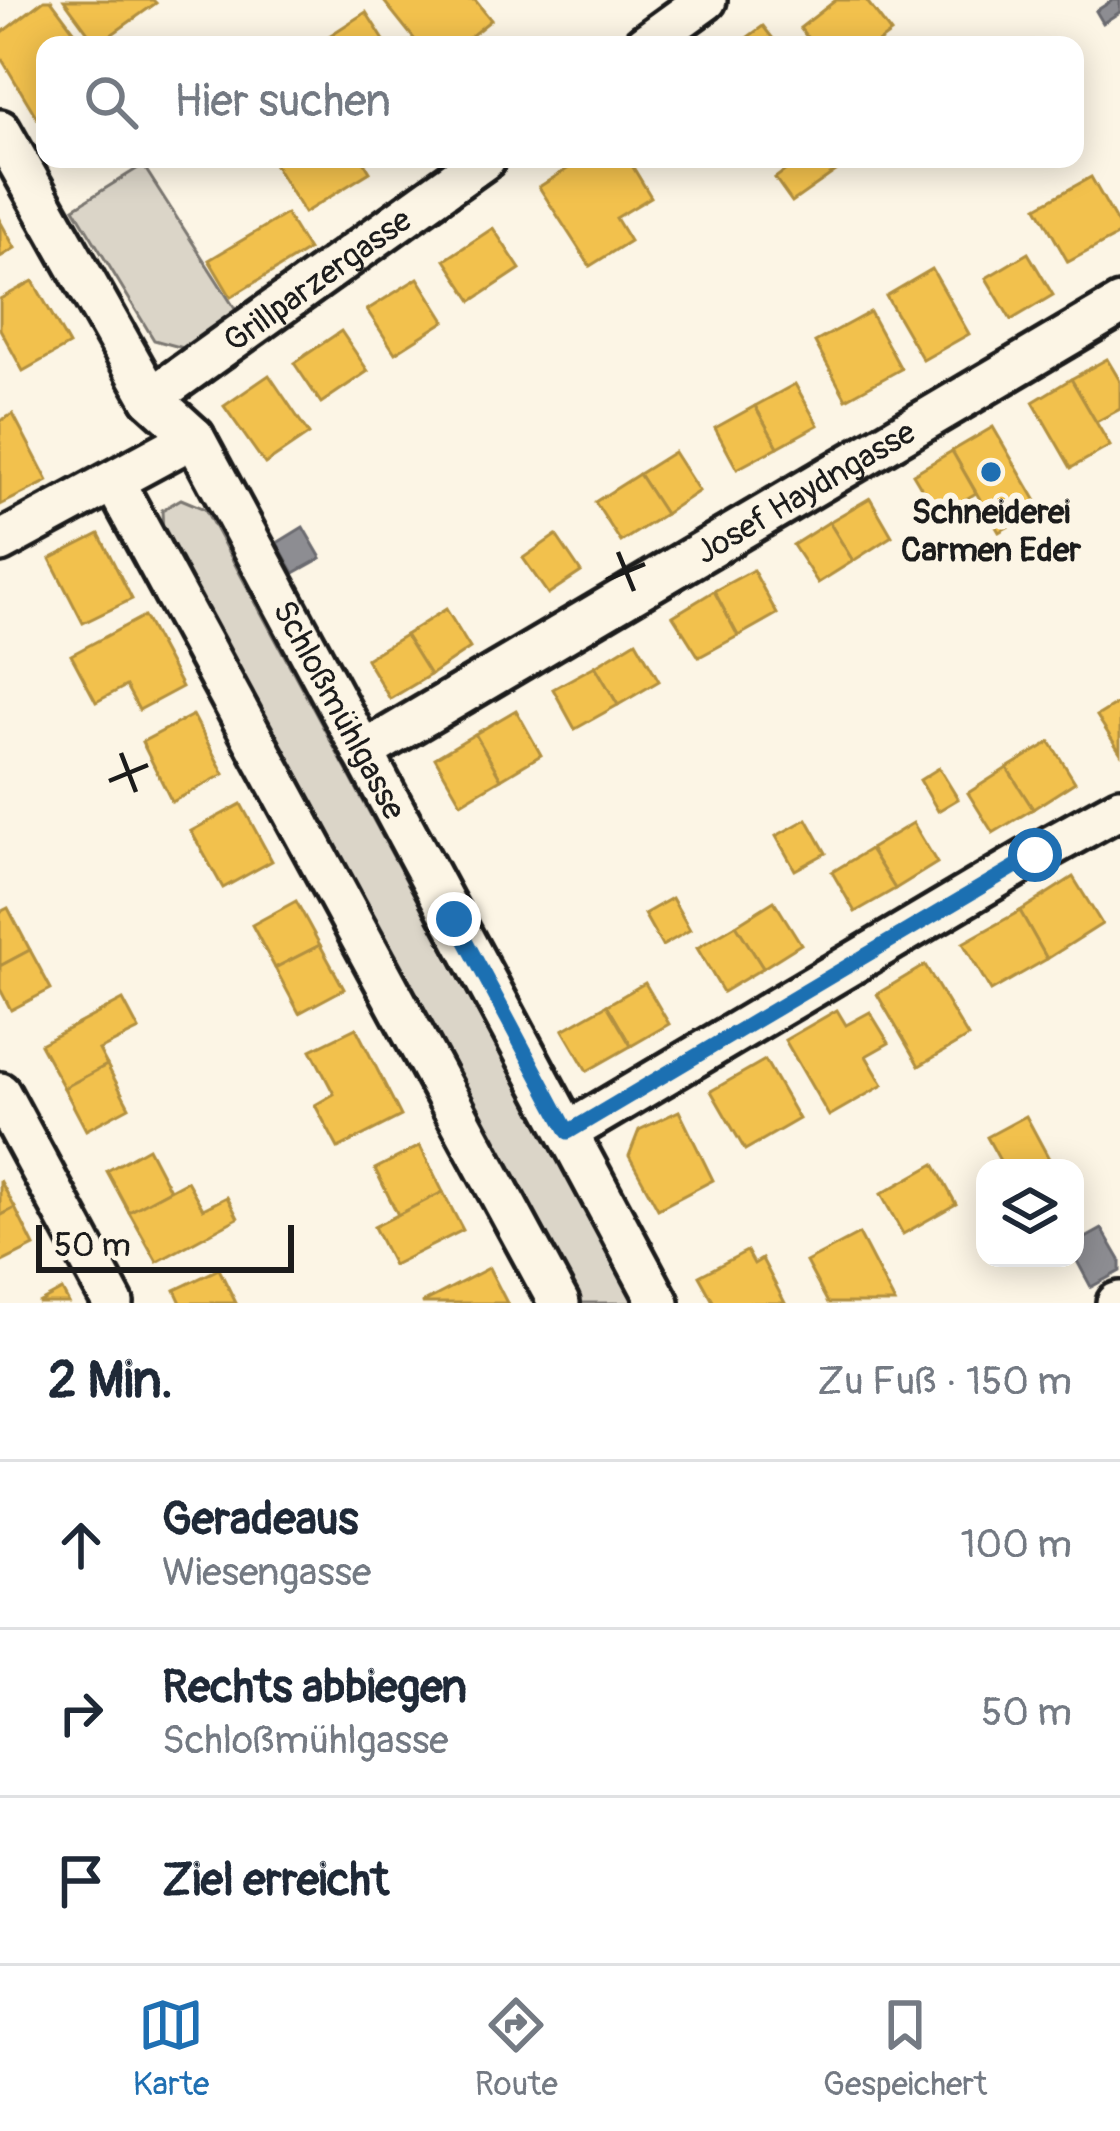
<!DOCTYPE html>
<html lang="de">
<head>
<meta charset="utf-8">
<style>
  :root { --surface:#fff; --page:#f2f2f3; --text:#1f2937; --muted:#747a83; --line:#e0e1e3; --accent:#1f6fb2 }
  body { margin:0; font-family:Pangolin,sans-serif; background:var(--page); color:var(--text) }
  .controls { position:absolute; right:36px; bottom:36px; display:grid; overflow:hidden; border-radius:24px; box-shadow:0 6px 30px #0003 }
  .controls button { width:108px; height:108px; display:grid; place-items:center; padding:0; border:0; border-bottom:3px solid var(--line); background:var(--surface); color:var(--text); font:60px sans-serif }
  .scale { position:absolute; left:36px; bottom:30px; width:258px; box-sizing:border-box; padding-left:12px; border:6px solid #1c1c1c; border-top:0; font-size:33px; line-height:42px; white-space:nowrap; color:#1c1c1c; -webkit-text-stroke:9px #fcf5e5; paint-order:stroke }
  .stop { position:absolute; width:36px; height:36px; margin:-27px; border:9px solid #1f6fb2; border-radius:50%; background:#fff }
  .stop.end { background:#1f6fb2; border-color:#fff; box-shadow:0 3px 12px #0008 }
  .list { margin:0; padding:0; list-style:none }
  h2 { display:flex; justify-content:space-between; align-items:center; height:156px; margin:0; padding:0 48px; font-size:51px }
  h2 small { font-size:39px; font-weight:400; color:var(--muted) }
  .list li { display:grid; grid-template-columns:78px 1fr auto; gap:36px; align-items:center; box-sizing:border-box; height:168px; padding:0 48px; border-top:3px solid var(--line) }
  .list b { display:block; font-size:45px; white-space:nowrap }
  .list p { margin:0; font-size:39px; white-space:nowrap; color:var(--muted) }
  .list em { font-size:39px; font-style:normal; color:var(--muted) }
  .icon { flex:none; width:66px; height:66px; fill:none; stroke:currentColor; stroke-width:2; stroke-linecap:round; stroke-linejoin:round }
  .map { position:relative; flex:none; width:1120px; height:1303px; overflow:hidden }
  .search { position:absolute; background:var(--surface); box-shadow:0 6px 30px #0003; left:36px; right:36px; top:36px; height:132px; display:flex; align-items:center; gap:30px; box-sizing:border-box; padding:0 42px; border-radius:24px; color:var(--muted); font-size:45px }
  .sheet { height:660px; background:var(--surface) }
  nav { display:flex; justify-content:space-around; align-items:center; box-sizing:border-box; height:168px; border-top:3px solid var(--line); background:var(--surface); font-size:33px; color:var(--muted) }
  nav a { display:grid; justify-items:center; gap:6px }
  nav .on { color:var(--accent) }
  .map>svg:first-child { display:block }
</style>
</head>
<body>
<div class="map">
<svg width="1120" height="1303" viewBox="0 0 1120 1303">
  <rect width="100%" height="100%" fill="#fcf5e5"/>
  <filter id="ink" filterUnits="userSpaceOnUse"><feTurbulence type="fractalNoise" baseFrequency=".00833" numOctaves="2"/><feDisplacementMap in="SourceGraphic" scale="24" xChannelSelector="R" yChannelSelector="G"/><feConvolveMatrix kernelMatrix="1 2 1 2 8 2 1 2 1" color-interpolation-filters="sRGB"/></filter>
  <g filter="url(#ink)">
    <!-- green -->
    <g fill="#dbd5c8" stroke="#7c7872" stroke-width="3">
      <path d="M 143,165 L 237,312 L 187,349 L 154,340 L 74,208 Z"/>
      <path d="M 181,499 L 205,509 L 635,1303 L 578,1303 L 163,534 L 162,510 Z"/>
    </g>
    <!-- homes -->
    <g fill="#f2c14e" stroke="#b2903f" stroke-width="3">
      <path d="M 44,0 L 51,0 L 80,39 L 72,45 L 45,45 L 45,113 L 37,118 L 0,56 L 0,34 Z"/>
      <path d="M 64,0 L 153,0 L 156,3 L 97,45 Z"/>
      <path d="M 383,0 L 475,0 L 491,20 L 460,45 L 419,45 Z"/>
      <path d="M 836,0 L 866,0 L 891,33 L 875,45 L 813,45 L 800,28 Z"/>
      <path d="M 366,12 L 387,45 L 315,45 Z"/>
      <path d="M 763,26 L 778,45 L 737,45 Z"/>
      <path d="M 271,159 L 362,159 L 370,172 L 304,213 Z"/>
      <path d="M 583,159 L 628,159 L 651,197 L 616,218 L 630,241 L 590,266 L 539,187 Z"/>
      <path d="M 801,159 L 848,159 L 850,161 L 792,202 L 775,178 Z"/>
      <path d="M 1091,177 L 1120,228 L 1120,234 L 1068,262 L 1037,207 Z"/>
      <path d="M 286,214 L 308,250 L 231,297 L 209,260 Z"/>
      <path d="M 0,221 L 15,248 L 0,257 Z"/>
      <path d="M 493,228 L 520,269 L 472,301 L 445,260 Z"/>
      <path d="M 1028,253 L 1053,295 L 1011,320 L 986,278 Z"/>
      <path d="M 932,269 L 969,334 L 923,360 L 886,296 Z"/>
      <path d="M 418,278 L 445,321 L 395,353 L 367,310 Z"/>
      <path d="M 33,281 L 69,345 L 23,371 L 0,329 L 0,299 Z"/>
      <path d="M 870,312 L 901,369 L 846,399 L 815,342 Z"/>
      <path d="M 341,331 L 368,371 L 321,403 L 294,363 Z"/>
      <path d="M 1107,359 L 1120,381 L 1120,409 L 1096,422 L 1071,379 Z"/>
      <path d="M 269,375 L 309,434 L 265,464 L 224,406 Z"/>
      <path d="M 1071,379 L 1110,446 L 1071,468 L 1033,402 Z"/>
      <path d="M 795,384 L 818,425 L 778,447 L 755,406 Z"/>
      <path d="M 755,406 L 778,447 L 737,469 L 715,428 Z"/>
      <path d="M 13,414 L 48,481 L 0,505 L 0,421 Z"/>
      <path d="M 993,427 L 1040,508 L 999,532 L 952,451 Z"/>
      <path d="M 952,451 L 976,493 L 938,516 L 913,474 Z"/>
      <path d="M 674,452 L 699,491 L 665,514 L 639,474 Z"/>
      <path d="M 639,474 L 665,514 L 621,542 L 595,502 Z"/>
      <path d="M 870,498 L 892,536 L 853,561 L 829,522 Z"/>
      <path d="M 829,522 L 853,561 L 818,583 L 793,545 Z"/>
      <path d="M 99,534 L 132,599 L 83,623 L 50,559 Z"/>
      <path d="M 556,535 L 581,572 L 548,594 L 523,558 Z"/>
      <path d="M 753,570 L 777,614 L 738,636 L 714,591 Z"/>
      <path d="M 714,591 L 738,636 L 699,657 L 673,616 Z"/>
      <path d="M 446,609 L 470,648 L 430,675 L 405,635 Z"/>
      <path d="M 144,616 L 182,687 L 139,710 L 126,686 L 96,702 L 71,655 Z"/>
      <path d="M 405,635 L 430,675 L 390,699 L 366,659 Z"/>
      <path d="M 636,641 L 659,681 L 618,705 L 595,666 Z"/>
      <path d="M 595,666 L 618,705 L 575,729 L 553,689 Z"/>
      <path d="M 1120,702 L 1120,752 L 1097,716 Z"/>
      <path d="M 516,710 L 541,755 L 501,779 L 475,734 Z"/>
      <path d="M 193,715 L 224,774 L 172,802 L 142,742 Z"/>
      <path d="M 475,734 L 501,779 L 461,803 L 435,758 Z"/>
      <path d="M 1050,742 L 1075,782 L 1033,809 L 1007,768 Z"/>
      <path d="M 939,768 L 958,799 L 938,811 L 920,780 Z"/>
      <path d="M 1007,768 L 1033,809 L 993,833 L 968,793 Z"/>
      <path d="M 241,804 L 272,861 L 223,888 L 191,831 Z"/>
      <path d="M 807,819 L 826,853 L 795,870 L 776,836 Z"/>
      <path d="M 913,823 L 937,863 L 895,889 L 870,849 Z"/>
      <path d="M 870,849 L 895,889 L 855,912 L 832,872 Z"/>
      <path d="M 1073,877 L 1102,924 L 1047,959 L 1020,911 Z"/>
      <path d="M 672,898 L 690,930 L 662,946 L 644,914 Z"/>
      <path d="M 296,901 L 320,945 L 275,968 L 252,925 Z"/>
      <path d="M 774,901 L 801,944 L 763,968 L 736,925 Z"/>
      <path d="M 8,908 L 30,950 L 0,966 L 0,912 Z"/>
      <path d="M 1020,911 L 1047,959 L 991,991 L 963,943 Z"/>
      <path d="M 736,925 L 763,968 L 723,992 L 697,948 Z"/>
      <path d="M 320,945 L 344,989 L 299,1013 L 275,968 Z"/>
      <path d="M 30,950 L 51,989 L 11,1010 L 0,989 L 0,966 Z"/>
      <path d="M 925,965 L 968,1037 L 919,1066 L 877,994 Z"/>
      <path d="M 645,983 L 669,1024 L 631,1046 L 607,1005 Z"/>
      <path d="M 123,1000 L 139,1030 L 99,1050 L 107,1065 L 64,1088 L 40,1044 Z"/>
      <path d="M 607,1005 L 631,1046 L 587,1071 L 563,1030 Z"/>
      <path d="M 837,1010 L 846,1025 L 870,1012 L 889,1043 L 866,1056 L 883,1085 L 829,1116 L 785,1040 Z"/>
      <path d="M 356,1028 L 401,1116 L 338,1148 L 315,1105 L 334,1094 L 311,1050 Z"/>
      <path d="M 765,1060 L 799,1119 L 745,1150 L 711,1091 Z"/>
      <path d="M 107,1065 L 129,1107 L 86,1130 L 64,1088 Z"/>
      <path d="M 679,1111 L 713,1180 L 658,1209 L 629,1156 L 639,1130 Z"/>
      <path d="M 1026,1116 L 1054,1168 L 1004,1168 L 987,1137 Z"/>
      <path d="M 420,1146 L 443,1192 L 398,1215 L 375,1169 Z"/>
      <path d="M 148,1148 L 170,1190 L 129,1212 L 107,1171 Z"/>
      <path d="M 934,1164 L 956,1204 L 903,1234 L 881,1194 Z"/>
      <path d="M 0,1180 L 15,1208 L 0,1216 Z"/>
      <path d="M 187,1181 L 203,1209 L 227,1197 L 238,1218 L 157,1262 L 129,1212 Z"/>
      <path d="M 443,1192 L 463,1230 L 393,1265 L 374,1227 Z"/>
      <path d="M 15,1208 L 34,1246 L 0,1263 L 0,1216 Z"/>
      <path d="M 859,1234 L 895,1303 L 828,1303 L 806,1262 Z"/>
      <path d="M 747,1251 L 754,1264 L 762,1259 L 785,1303 L 714,1303 L 699,1276 Z"/>
      <path d="M 489,1268 L 507,1303 L 422,1303 Z"/>
      <path d="M 219,1269 L 236,1303 L 181,1303 L 175,1290 Z"/>
      <path d="M 62,1290 L 69,1303 L 38,1303 Z"/>
    </g>
    <!-- industry -->
    <g fill="#8d8d92" stroke="#6b6b6f" stroke-width="3">
      <path d="M 1113,0 L 1120,0 L 1120,12 L 1103,23 L 1096,11 Z"/>
      <path d="M 303,527 L 321,558 L 294,573 L 277,543 Z"/>
      <path d="M 1102,1229 L 1120,1260 L 1120,1271 L 1091,1287 L 1075,1257 L 1075,1244 Z"/>
    </g>
    <g fill="none" stroke-linecap="round" stroke-linejoin="round">
      <defs>
        <g id="street">
          <path d="M 644,45 L 706,0"/>
          <path id="s1" d="M 0,130 L 151,398 L 194,437 L 659,1303"/>
          <path id="s2" d="M 151,398 L 485,159"/>
          <path d="M 114,482 L 559,1303"/>
          <path d="M 0,542 L 194,437"/>
          <path id="s3" d="M 363,752 L 1120,305"/>
          <path d="M 0,1093 L 113,1303"/>
          <path d="M 568,1132 L 1035,855 L 1120,808"/>
          <path d="M 1117,1303 L 1120,1302"/>
        </g>
      </defs>
      <!-- street casing -->
      <use href="#street" stroke="#1c1c1c" stroke-width="48"/>
      <!-- street -->
      <use href="#street" stroke="#fcf5e5" stroke-width="39"/>
    </g>
  </g>
  <g fill="none" stroke-linecap="round" stroke-linejoin="round" filter="url(#ink)">
    <!-- route -->
    <path stroke="#1f6fb2" stroke-width="15" d="M 454,919 L 568,1132 L 1035,855"/>
  </g>
  <!-- ticks -->
  <path fill="none" stroke="#1c1c1c" stroke-width="4.5" d="M 618,552 L 634,591M 606,580 L 645,564M 121,753 L 136,792M 109,781 L 148,765"/>
  <!-- markers -->
  <circle fill="#1f6fb2" stroke="#fcf5e5" stroke-width="4.5" cx="991" cy="472" r="12"/>
  <g text-anchor="middle" stroke-width="12" stroke-linejoin="round" paint-order="stroke">
    <!-- street labels -->
    <g font-size="33" fill="#1c1c1c" stroke="#fcf5e5">
      <text dy="12" stroke="none"><textPath href="#s2" startOffset="204">Grillparzergasse</textPath></text>
      <text dy="12" stroke="none"><textPath href="#s3" startOffset="513">Josef Haydngasse</textPath></text>
      <text dy="12" stroke="none"><textPath href="#s1" startOffset="675">Schloßmühlgasse</textPath></text>
    </g>
    <!-- poi labels -->
    <g font-size="33" font-weight="bold" fill="#1c1c1c" stroke="#fcf5e5">
      <text x="991" y="523">Schneiderei<tspan x="991" dy="38">Carmen Eder</tspan></text>
    </g>
  </g>
</svg>
<div class="controls">
<button><svg class="icon" aria-label="layers" viewBox="0 0 24 24"><path d="M12 4l9 5-9 5-9-5zM3 14l9 5 9-5"/></svg></button>
</div>
<div class="scale">50 m</div>
<div class="stop" style="left:1035px;top:855px"></div>
<div class="stop end" style="left:454px;top:919px"></div>
<div class="search"><svg class="icon" aria-label="search" viewBox="0 0 24 24"><circle cx="10" cy="10" r="6"/><path d="M15 15l6 6"/></svg>Hier suchen</div>
</div>
<section class="sheet">
<h2>2 Min.<small>Zu Fuß · 150 m</small></h2>
<ul class="list">
<li><svg class="icon" aria-label="ahead" viewBox="0 0 24 24"><path d="M12 20V5M6 11l6-6 6 6"/></svg><div><b>Geradeaus</b><p>Wiesengasse</p></div><em>100 m</em></li>
<li><svg class="icon" aria-label="right" viewBox="0 0 24 24"><path d="M7 20v-9h11M14 6l5 5-5 5"/></svg><div><b>Rechts abbiegen</b><p>Schloßmühlgasse</p></div><em>50 m</em></li>
<li><svg class="icon" aria-label="arrive" viewBox="0 0 24 24"><path d="M6 21V4h12l-3 4 3 4H6"/></svg><div><b>Ziel erreicht</b></div></li>
</ul>
</section>
<nav>
<a class="on"><svg class="icon" aria-label="map" viewBox="0 0 24 24"><path d="M3 6l6-2 6 2 6-2v14l-6 2-6-2-6 2zM9 4v14M15 6v14"/></svg>Karte</a>
<a><svg class="icon" aria-label="directions" viewBox="0 0 24 24"><path d="M12 3l9 9-9 9-9-9zM9 14v-3h6M13 9l2 2-2 2"/></svg>Route</a>
<a><svg class="icon" aria-label="saved" viewBox="0 0 24 24"><path d="M7 4h10v16l-5-4-5 4z"/></svg>Gespeichert</a>
</nav>
</body>
</html>
